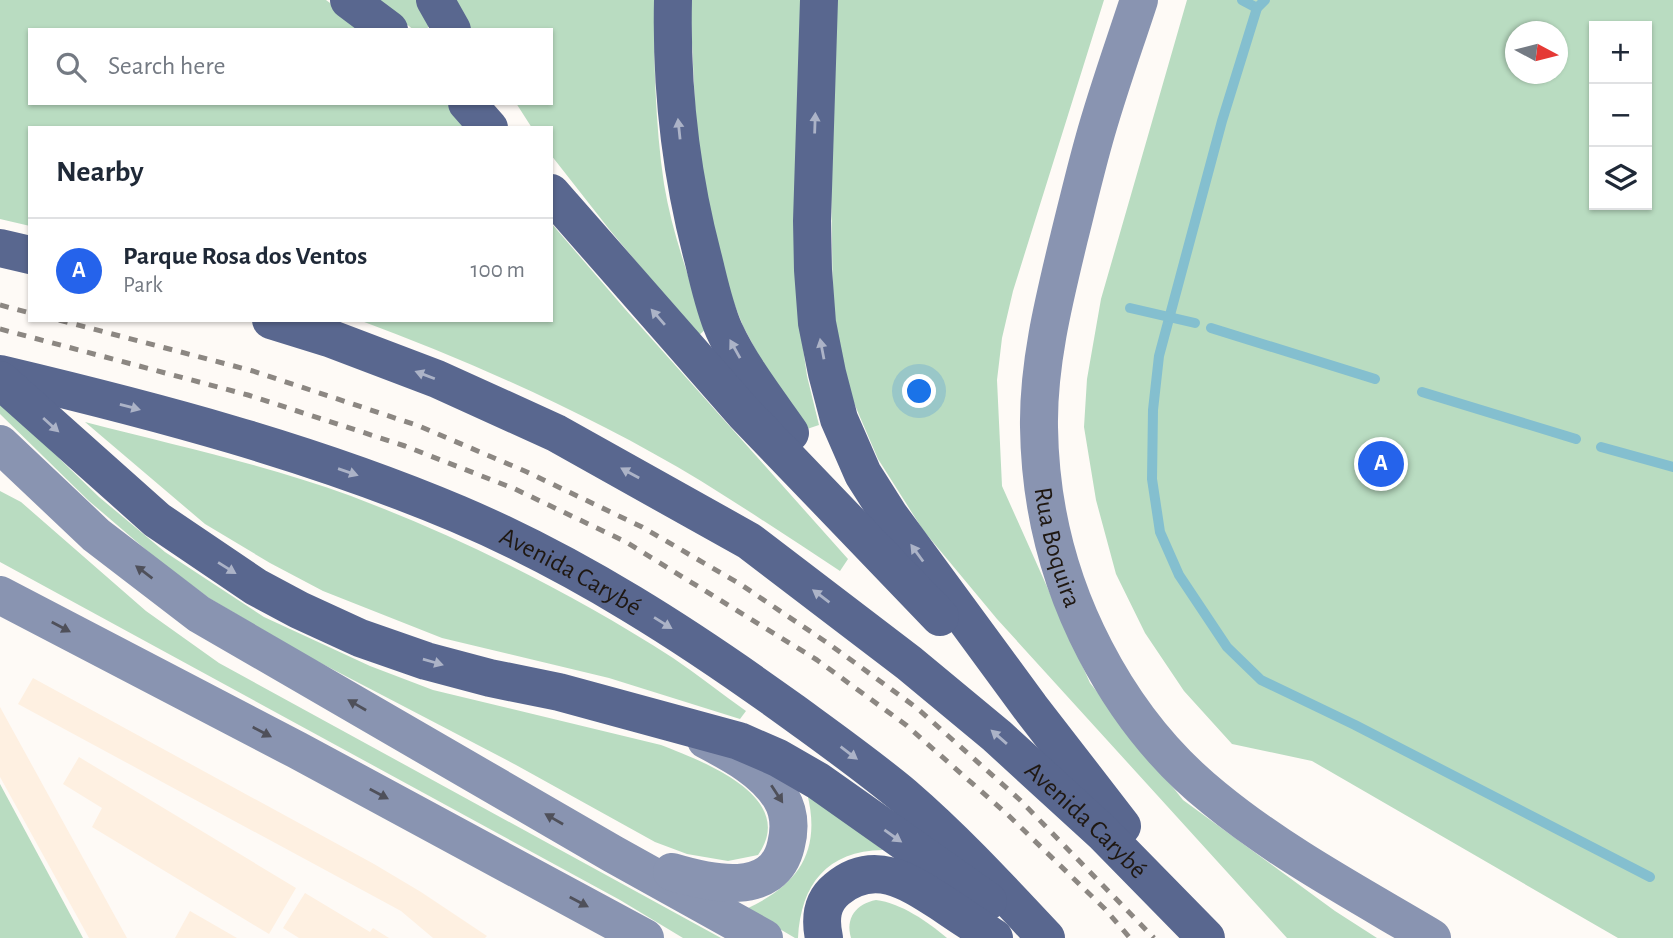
<!DOCTYPE html>
<html lang="en">
<head>
<meta charset="utf-8">
<style>
  :root { --surface:#fff; --page:#f2f2f3; --text:#1f2937; --muted:#747a83; --line:#e0e1e3; --accent:#2563eb }
  body { margin:0; font-family:"Alegreya Sans",sans-serif; background:var(--page); color:var(--text) }
  .controls { position:absolute; right:21px; top:21px; display:grid; overflow:hidden; border-radius:0px; box-shadow:0 2px 5px #0004 }
  .controls button { width:63px; height:63px; display:grid; place-items:center; padding:0; border:0; border-bottom:2px solid var(--line); background:var(--surface); color:var(--text); font:35px sans-serif }
  .compass { position:absolute; left:1505px; top:21px; width:63px; height:63px; border-radius:50%; background:var(--surface); box-shadow:0 2px 5px #0004; rotate:97deg }
  .you { position:absolute; left:920px; top:392px; width:24px; height:24px; margin:-18px; border:5px solid #fff; border-radius:50%; background:#1a73e8; box-shadow:0 0 0 10px #1a73e833 }
  .badge { display:grid; place-items:center; width:46px; height:46px; border-radius:50%; background:var(--accent); color:#fff; font-size:23px; font-weight:700 }
  .pin { position:absolute; translate:-50% -50%; border:4px solid #fff; box-shadow:0 2px 7px #0006 }
  .list { margin:0; padding:0; list-style:none }
  h2 { display:flex; justify-content:space-between; align-items:center; height:91px; margin:0; padding:0 28px; font-size:30px }
  h2 small { font-size:23px; font-weight:400; color:var(--muted) }
  .list li { display:grid; grid-template-columns:46px 1fr auto; gap:21px; align-items:center; box-sizing:border-box; height:105px; padding:0 28px; border-top:2px solid var(--line) }
  .list b { display:block; font-size:26px; white-space:nowrap }
  .list p { margin:0; font-size:23px; white-space:nowrap; color:var(--muted) }
  .list em { font-size:23px; font-style:normal; color:var(--muted) }
  .icon { flex:none; width:38px; height:38px; fill:none; stroke:currentColor; stroke-width:2; stroke-linecap:round; stroke-linejoin:round }
  .map { position:relative; flex:none; width:1673px; height:938px; overflow:hidden }
  .search { position:absolute; background:var(--surface); box-shadow:0 2px 5px #0004; left:28px; top:28px; width:525px; height:77px; display:flex; align-items:center; gap:18px; box-sizing:border-box; padding:0 24px; border-radius:0px; color:var(--muted); font-size:26px }
  .panel { position:absolute; background:var(--surface); box-shadow:0 2px 5px #0004; left:28px; top:126px; width:525px; height:196px; border-radius:0px }
  .map>svg:first-child { display:block }
</style>
</head>
<body>
<div class="map">
<svg width="1673" height="938" viewBox="0 0 1673 938">
  <rect width="100%" height="100%" fill="#fefaf6"/>
  <!-- built -->
  <g fill="#fef0e1">
    <path d="M 33,678 L 374,864 L 421,892 L 487,936 L 485,938 L 433,938 L 401,911 L 18,704 Z"/>
    <path d="M 0,707 L 127,938 L 89,938 L 0,777 Z"/>
    <path d="M 79,757 L 296,888 L 269,934 L 92,827 L 102,808 L 63,784 Z"/>
    <path d="M 305,893 L 370,932 L 373,928 L 389,938 L 299,938 L 283,928 Z"/>
    <path d="M 190,911 L 237,938 L 175,938 Z"/>
  </g>
  <!-- green -->
  <g fill="#b9dcc1" fill-rule="evenodd">
    <path d="M 0,0 L 326,0 L 366,30 L 30,30 L 30,103 L 446,103 L 468,128 L 30,128 L 30,226 L 0,219 Z"/>
    <path d="M 375,0 L 417,0 L 429,24 L 427,30 L 414,30 Z"/>
    <path d="M 452,0 L 654,0 C 654,61 655,123 664,184 C 672,233 690,281 706,329 L 698,336 L 609,229 L 551,155 L 551,128 L 532,128 L 516,103 L 551,103 L 551,30 L 470,30 Z"/>
    <path d="M 690,0 L 803,0 L 798,312 L 807,376 L 819,425 L 804,430 L 784,403 L 743,326 L 722,273 L 697,149 Z"/>
    <path d="M 834,0 L 1104,0 L 1013,291 L 1002,338 L 997,380 L 1002,486 L 1090,683 L 1183,800 L 1335,911 L 1377,938 L 1287,938 L 997,619 L 923,530 L 878,459 L 848,389 L 833,313 L 830,107 Z"/>
    <path d="M 1187,0 L 1673,0 L 1673,938 L 1618,938 L 1312,761 L 1232,744 L 1184,691 L 1145,633 L 1116,574 L 1096,500 L 1084,427 L 1087,379 L 1101,299 ZM 1594,26 L 1647,26 L 1647,205 L 1594,205 ZM 1516,32 L 1558,32 L 1558,74 L 1516,74 Z"/>
    <path d="M 551,223 L 625,309 L 848,559 L 840,571 C 794,541 748,510 701,481 C 593,416 477,364 359,320 L 551,320 Z"/>
    <path d="M 0,401 L 99,497 L 165,552 L 264,617 L 370,666 L 433,690 L 661,745 C 702,761 799,797 758,855 L 728,861 L 687,854 L 655,842 L 516,765 L 311,658 L 209,598 L 158,560 L 89,501 L 0,414 Z"/>
    <path d="M 85,422 C 173,445 264,464 351,496 C 462,538 572,593 673,658 C 698,675 722,694 746,711 L 740,719 L 609,678 L 442,638 L 323,591 L 270,563 L 205,524 Z"/>
    <path d="M 0,491 L 21,502 L 146,611 L 219,663 L 721,938 L 683,938 L 620,900 L 0,562 Z"/>
    <path d="M 0,784 L 83,938 L 0,938 Z"/>
    <path d="M 807,793 L 883,850 C 827,851 801,884 798,938 L 795,938 L 746,909 C 798,885 822,852 807,793 Z"/>
    <path d="M 876,900 C 901,903 928,922 947,938 L 851,938 C 845,918 856,904 876,900 Z"/>
  </g>
  <g fill="none" stroke-linecap="round" stroke-linejoin="round">
    <!-- stream -->
    <g stroke="#84bfcf" stroke-width="10">
      <path d="M 1242,0 L 1257,8"/>
      <path d="M 1265,0 L 1257,8 L 1222,121 L 1159,356 L 1153,410 L 1152,479 L 1160,532 L 1179,575 L 1227,647 L 1261,680 L 1355,725 L 1650,877"/>
      <path d="M 1130,308 L 1195,323"/>
      <path d="M 1211,328 L 1375,379"/>
      <path d="M 1422,392 L 1576,439"/>
      <path d="M 1601,447 L 1673,467"/>
    </g>
    <!-- secondary -->
    <g stroke="#8994b1" stroke-width="38">
      <path id="s1" d="M 1139,0 C 1124,46 1107,93 1094,140 C 1085,172 1077,206 1069,238 C 1054,300 1038,364 1039,427 C 1040,506 1059,581 1095,650 C 1124,706 1164,758 1214,798 C 1281,853 1358,894 1432,938"/>
      <path d="M 0,444 L 96,535 L 199,614 L 613,854 L 764,938"/>
      <path d="M 0,595 L 297,750 L 645,938"/>
      <path d="M 672,872 C 709,883 774,899 786,845 C 790,829 790,813 781,798 C 765,771 733,754 706,740"/>
    </g>
    <!-- highway -->
    <g stroke="#59678f" stroke-width="38">
      <path d="M 349,0 L 389,30"/>
      <path d="M 435,0 L 452,30"/>
      <path d="M 673,0 C 671,87 681,175 703,258 C 709,282 714,307 724,330 C 741,367 767,400 790,433"/>
      <path d="M 819,0 L 812,221 L 813,270 L 817,323 L 827,373 L 839,419 L 863,474 L 889,515 L 1030,707 L 1122,826"/>
      <path d="M 467,103 L 489,128"/>
      <path d="M 551,193 L 744,413 L 940,617"/>
      <path d="M 0,248 L 30,255"/>
      <path id="s2" d="M 271,320 L 329,338 L 437,379 L 556,433 L 749,541 L 909,663 L 997,736 L 1103,833 L 1206,938"/>
      <path id="s3" d="M 0,374 C 156,411 311,452 458,514 C 578,565 688,636 793,712 C 830,739 868,766 904,796 C 955,840 1000,889 1046,938"/>
      <path d="M 0,380 L 157,520 L 256,587 L 299,610 L 360,638 L 426,661 L 490,678 L 559,692 L 739,741 L 778,758 L 818,781 L 988,901"/>
      <path d="M 824,938 C 820,919 821,902 837,889 C 875,857 911,883 945,905 C 961,916 978,927 994,938"/>
    </g>
    <!-- rail -->
    <g stroke="#8c8782" stroke-width="5" stroke-dasharray="9 9" stroke-linecap="butt">
      <path d="M 0,305 L 30,313"/>
      <path d="M 59,320 L 253,371 L 419,426 L 527,472 L 642,527 L 740,584 L 829,644 L 917,708 L 1020,800 L 1154,938"/>
      <path d="M 0,329 L 248,395 L 405,446 L 515,489 L 626,542 L 817,660 L 906,725 L 1007,814 L 1105,909 L 1130,938"/>
    </g>
  </g>
  <!-- one-way arrows -->
  <defs><path id="oneway-solid" d="M-6-.8H1V-3.2L6.5 0L1 3.2V.8H-6Z" transform="scale(1.75)"/></defs>
  <g fill="#acb3c7">
    <use href="#oneway-solid" transform="translate(815 123) rotate(-88)"/>
    <use href="#oneway-solid" transform="translate(679 129) rotate(-96)"/>
    <use href="#oneway-solid" transform="translate(658 317) rotate(-131)"/>
    <use href="#oneway-solid" transform="translate(735 349) rotate(-119)"/>
    <use href="#oneway-solid" transform="translate(822 349) rotate(-101)"/>
    <use href="#oneway-solid" transform="translate(425 375) rotate(-159)"/>
    <use href="#oneway-solid" transform="translate(130 407) rotate(15)"/>
    <use href="#oneway-solid" transform="translate(51 425) rotate(42)"/>
    <use href="#oneway-solid" transform="translate(348 472) rotate(19)"/>
    <use href="#oneway-solid" transform="translate(630 473) rotate(-151)"/>
    <use href="#oneway-solid" transform="translate(917 553) rotate(-126)"/>
    <use href="#oneway-solid" transform="translate(227 568) rotate(32)"/>
    <use href="#oneway-solid" transform="translate(821 596) rotate(-143)"/>
    <use href="#oneway-solid" transform="translate(663 623) rotate(32)"/>
    <use href="#oneway-solid" transform="translate(433 662) rotate(16)"/>
    <use href="#oneway-solid" transform="translate(999 737) rotate(-139)"/>
    <use href="#oneway-solid" transform="translate(849 753) rotate(37)"/>
    <use href="#oneway-solid" transform="translate(893 836) rotate(35)"/>
  </g>
  <g fill="#4f505a">
    <use href="#oneway-solid" transform="translate(144 572) rotate(-143)"/>
    <use href="#oneway-solid" transform="translate(61 627) rotate(28)"/>
    <use href="#oneway-solid" transform="translate(357 705) rotate(-150)"/>
    <use href="#oneway-solid" transform="translate(262 732) rotate(28)"/>
    <use href="#oneway-solid" transform="translate(379 794) rotate(28)"/>
    <use href="#oneway-solid" transform="translate(777 794) rotate(57)"/>
    <use href="#oneway-solid" transform="translate(554 819) rotate(-150)"/>
    <use href="#oneway-solid" transform="translate(579 902) rotate(28)"/>
  </g>
  <g text-anchor="middle" stroke-width="5" stroke-linejoin="round" paint-order="stroke">
    <!-- street labels -->
    <g font-size="26" fill="#1f1812" stroke="#fff">
      <text dy="9" stroke="none"><textPath href="#s1" startOffset="562">Rua Boquira</textPath></text>
      <text dy="9" stroke="none"><textPath href="#s3" startOffset="606">Avenida Carybé</textPath></text>
      <text dy="9" stroke="none"><textPath href="#s2" startOffset="966">Avenida Carybé</textPath></text>
    </g>
  </g>
</svg>
<div class="controls">
<button>+</button>
<button>−</button>
<button><svg class="icon" aria-label="layers" viewBox="0 0 24 24"><path d="M12 4l9 5-9 5-9-5zM3 14l9 5 9-5"/></svg></button>
</div>
<svg class="compass" viewBox="-18 -18 36 36"><path d="M0-13l5 13h-10z" fill="#e53935"/><path d="M0 13l5-13h-10z" fill="#747a83"/></svg>
<div class="you"></div>
<div class="pin badge" style="left:1381px;top:464px">A</div>
<div class="search"><svg class="icon" aria-label="search" viewBox="0 0 24 24"><circle cx="10" cy="10" r="6"/><path d="M15 15l6 6"/></svg>Search here</div>
<section class="panel">
<h2>Nearby<small></small></h2>
<ul class="list">
<li><span class="badge">A</span><div><b>Parque Rosa dos Ventos</b><p>Park</p></div><em>100 m</em></li>
</ul>
</section>
</div>
</body>
</html>
